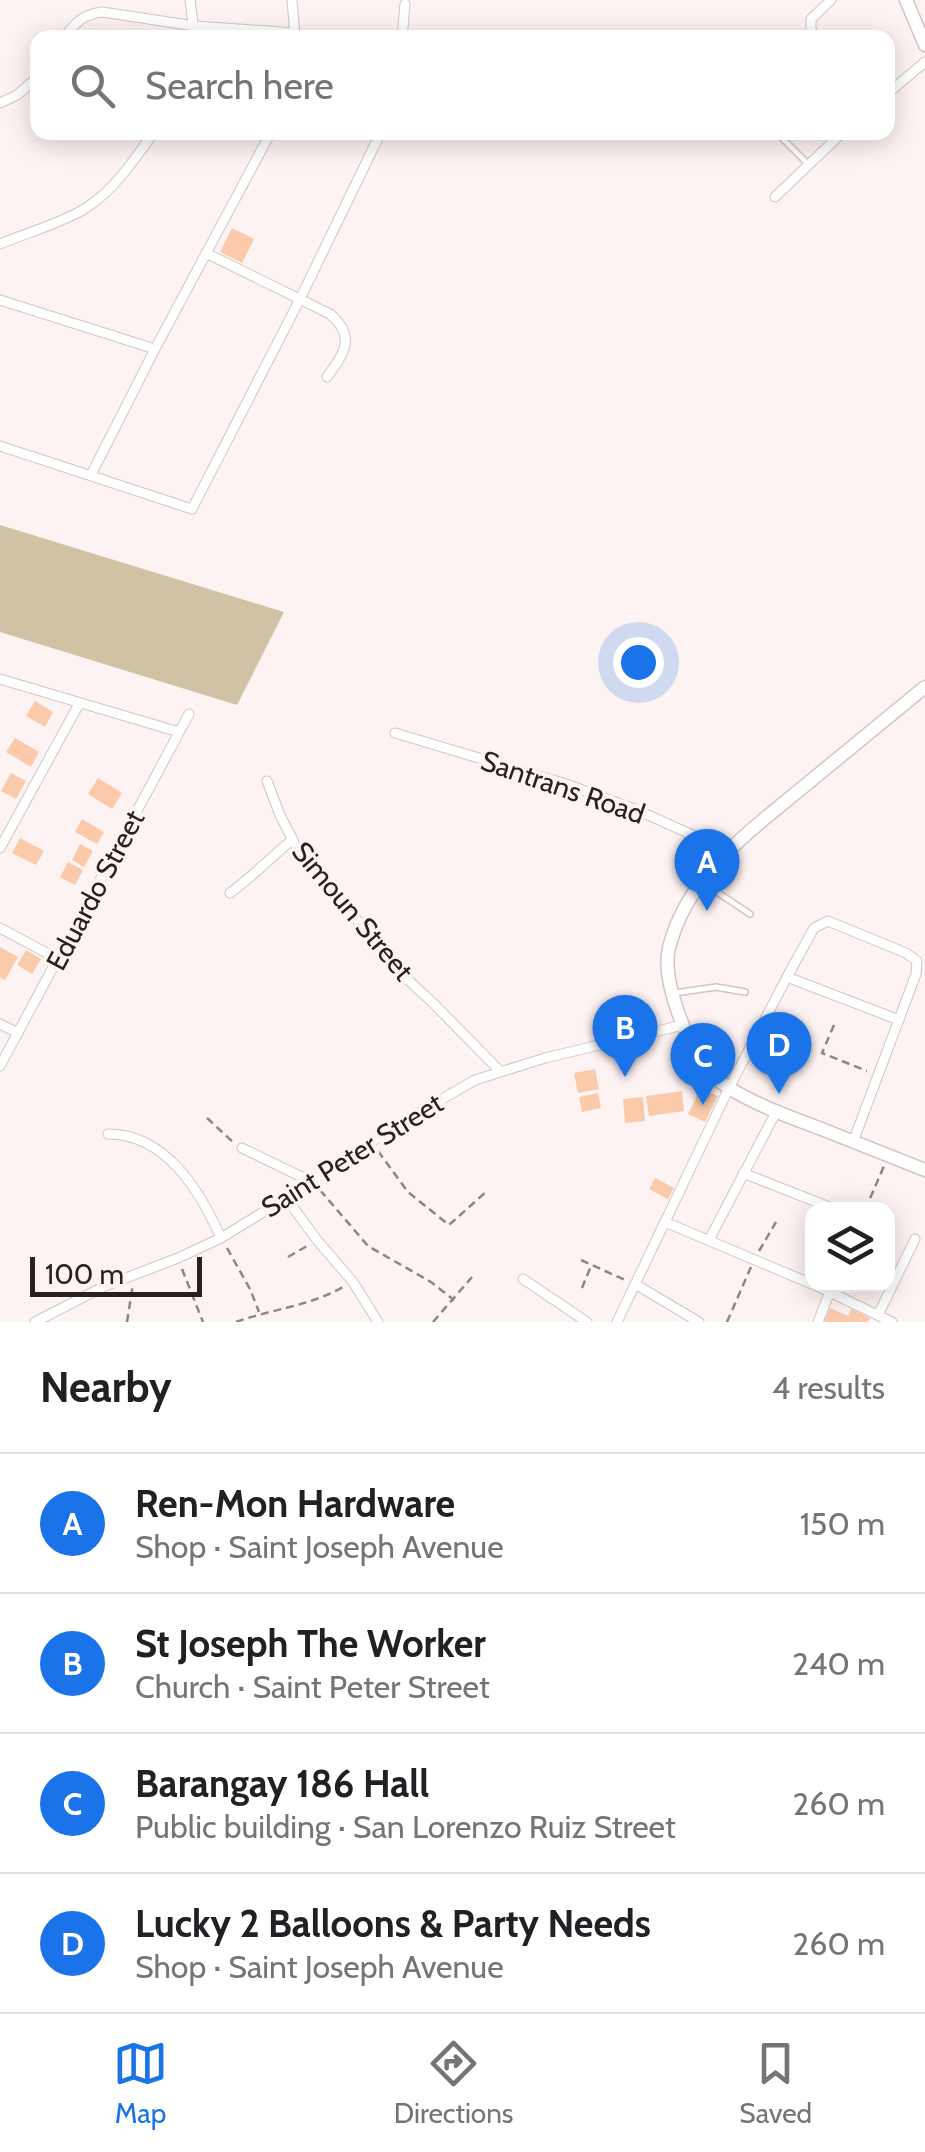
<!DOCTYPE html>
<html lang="en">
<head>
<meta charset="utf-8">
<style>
  :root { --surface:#fff; --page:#f6f6f6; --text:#202124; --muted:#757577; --line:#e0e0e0; --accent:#1a73e8 }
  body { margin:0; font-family:Cabin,sans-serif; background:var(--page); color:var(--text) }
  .controls { position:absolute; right:30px; bottom:30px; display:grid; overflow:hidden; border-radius:20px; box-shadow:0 5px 25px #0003 }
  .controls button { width:90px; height:90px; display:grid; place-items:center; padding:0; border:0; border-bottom:2px solid var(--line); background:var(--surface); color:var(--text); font:50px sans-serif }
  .scale { position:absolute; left:30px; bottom:25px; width:172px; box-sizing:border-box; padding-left:10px; border:5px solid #272121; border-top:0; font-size:28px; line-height:35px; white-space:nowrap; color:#272121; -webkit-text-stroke:8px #fdf3f2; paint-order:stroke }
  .you { position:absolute; left:638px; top:662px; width:35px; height:35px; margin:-25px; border:8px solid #fff; border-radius:50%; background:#1a73e8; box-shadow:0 0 0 15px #1a73e833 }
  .badge { display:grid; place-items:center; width:65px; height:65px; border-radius:50%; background:var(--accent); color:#fff; font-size:32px; font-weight:700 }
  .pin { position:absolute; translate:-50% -82px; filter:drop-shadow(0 2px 5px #0008) }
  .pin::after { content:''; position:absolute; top:52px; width:35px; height:30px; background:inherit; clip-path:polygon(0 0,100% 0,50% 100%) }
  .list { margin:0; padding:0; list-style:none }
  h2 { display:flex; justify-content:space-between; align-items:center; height:130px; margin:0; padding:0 40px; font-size:42px }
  h2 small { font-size:32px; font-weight:400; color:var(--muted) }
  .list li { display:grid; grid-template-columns:65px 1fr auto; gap:30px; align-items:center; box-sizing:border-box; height:140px; padding:0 40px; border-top:2px solid var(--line) }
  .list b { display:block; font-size:38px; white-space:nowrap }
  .list p { margin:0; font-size:32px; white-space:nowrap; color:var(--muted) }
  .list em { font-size:32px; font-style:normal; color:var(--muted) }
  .icon { flex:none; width:55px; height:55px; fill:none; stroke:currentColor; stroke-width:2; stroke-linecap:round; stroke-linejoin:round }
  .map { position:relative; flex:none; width:925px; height:1322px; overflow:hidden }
  .search { position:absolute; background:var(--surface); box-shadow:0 5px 25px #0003; left:30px; right:30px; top:30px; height:110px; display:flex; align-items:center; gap:25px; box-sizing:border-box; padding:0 35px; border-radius:20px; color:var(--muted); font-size:38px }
  .sheet { height:690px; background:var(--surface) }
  nav { display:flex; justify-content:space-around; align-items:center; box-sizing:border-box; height:140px; border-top:2px solid var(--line); background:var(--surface); font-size:28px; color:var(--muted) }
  nav a { display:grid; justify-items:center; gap:5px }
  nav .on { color:var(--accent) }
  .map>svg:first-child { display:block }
</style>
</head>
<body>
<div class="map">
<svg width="925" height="1322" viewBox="0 0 925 1322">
  <rect width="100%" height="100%" fill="#fdf3f2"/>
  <!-- green -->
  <path fill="#d1c2a5" d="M 0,525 L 284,612 L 237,705 L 0,632 Z"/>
  <!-- building -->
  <g fill="#facaab">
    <path d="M 232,228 L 254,239 L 242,263 L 220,252 Z"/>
    <path d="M 35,701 L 53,712 L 45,727 L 26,716 Z"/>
    <path d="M 15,738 L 39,752 L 31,767 L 6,752 Z"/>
    <path d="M 11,773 L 26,781 L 16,799 L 1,791 Z"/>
    <path d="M 98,778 L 122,793 L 112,809 L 88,794 Z"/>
    <path d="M 82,819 L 104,832 L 97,844 L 75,832 Z"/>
    <path d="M 20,838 L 44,851 L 36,865 L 12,853 Z"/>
    <path d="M 80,844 L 93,851 L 84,867 L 72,860 Z"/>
    <path d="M 68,862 L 83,870 L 75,885 L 60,877 Z"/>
    <path d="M 0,947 L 18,957 L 5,980 L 0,977 Z"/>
    <path d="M 26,950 L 41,959 L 32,974 L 17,965 Z"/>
    <path d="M 595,1069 L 599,1089 L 578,1093 L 574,1073 Z"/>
    <path d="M 701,1088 L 718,1096 L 705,1122 L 688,1114 Z"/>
    <path d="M 682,1091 L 684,1111 L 649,1116 L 646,1096 Z"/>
    <path d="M 598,1093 L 601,1108 L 582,1112 L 579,1097 Z"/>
    <path d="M 643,1097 L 645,1121 L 625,1123 L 623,1099 Z"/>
    <path d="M 655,1178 L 674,1188 L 668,1199 L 649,1189 Z"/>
    <path d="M 830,1308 L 848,1316 L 851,1309 L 870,1318 L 868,1322 L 824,1322 Z"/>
  </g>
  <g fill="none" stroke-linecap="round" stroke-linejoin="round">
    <defs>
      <g id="lane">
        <path d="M 776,132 L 809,165"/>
        <path d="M 705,884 L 750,914"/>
        <path d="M 675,993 L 716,987 L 745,992"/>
      </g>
      <g id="street">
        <path d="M 190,0 L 195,38"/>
        <path d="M 292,0 L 295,35"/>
        <path d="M 64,38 C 75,23 83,14 102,12 L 195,26 L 295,33"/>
        <path d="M 402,38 L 405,4"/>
        <path d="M 815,38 L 811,29 L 811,19 L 831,0"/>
        <path d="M 888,93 L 925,62"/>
        <path d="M 0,103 L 17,95 L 38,77"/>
        <path d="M 775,197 L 843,132"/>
        <path d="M 0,244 C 28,232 60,224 86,208 C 114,190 135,159 154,132"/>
        <path d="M 206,253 L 330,314 C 356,336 345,353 327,377"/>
        <path d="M 0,300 L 155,349"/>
        <path d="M 0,446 L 192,509 L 300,299 L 381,132"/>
        <path d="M 91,475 L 155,349 L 271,132"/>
        <path d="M 0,679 L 179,732"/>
        <path d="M 395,733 L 566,784 L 637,810 L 728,851"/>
        <path d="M 267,781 L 280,815 L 298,850 L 344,901 L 382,956 L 431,1001 L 500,1071"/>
        <path d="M 0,848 L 79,704"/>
        <path d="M 230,893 C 252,877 270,858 292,840"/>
        <path d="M 0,928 L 58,959"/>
        <path d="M 787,977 L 899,1020"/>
        <path d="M 0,1024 L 18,1033"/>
        <path d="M 0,1066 L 189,714"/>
        <path d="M 108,1134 C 166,1134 200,1191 221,1238"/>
        <path d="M 242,1148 L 312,1182"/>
        <path d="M 743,1173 L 837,1210"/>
        <path d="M 286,1198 L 317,1240 L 353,1282 L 378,1322"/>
        <path d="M 665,1222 L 812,1284"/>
        <path d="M 709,1240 L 776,1112"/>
        <path d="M 523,1279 L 587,1322"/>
        <path d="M 635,1284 L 699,1322"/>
        <path d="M 813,1284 L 892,1322"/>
        <path d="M 878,1315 L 915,1239"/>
        <path d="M 35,1322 L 105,1286 L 178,1258 L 221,1238 L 286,1198 L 394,1127 L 475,1080 L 545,1058 L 683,1025"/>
        <path d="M 617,1322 L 729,1088 L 787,977 L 814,928 L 828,921 L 906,953 L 917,961 L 916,974 L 853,1142"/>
        <path d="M 818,1322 L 833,1284"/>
      </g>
      <g id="secondary">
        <path d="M 906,0 L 925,45"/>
        <path d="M 925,687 C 886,719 847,751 808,783 C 753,829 687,874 669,948 C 664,969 672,995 679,1015 C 689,1043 703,1072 729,1088 C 757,1105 789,1117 819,1128 C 854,1142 890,1156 925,1170"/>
      </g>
    </defs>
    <!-- lane casing -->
    <use href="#lane" stroke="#d4c5c3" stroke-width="8"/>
    <!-- street casing -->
    <use href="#street" stroke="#d4c5c3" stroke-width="11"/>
    <!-- secondary casing -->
    <use href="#secondary" stroke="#d4c5c3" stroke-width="15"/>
    <!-- path -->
    <g stroke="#8e8685" stroke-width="2.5" stroke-dasharray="8 5" stroke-linecap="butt">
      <path d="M 834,1025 L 822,1053 L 867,1071"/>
      <path d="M 207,1118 L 235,1144"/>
      <path d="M 378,1151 L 408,1192 L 449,1225 L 487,1191"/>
      <path d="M 320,1190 L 368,1246 L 431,1282 L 454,1300"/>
      <path d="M 865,1210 L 884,1166"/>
      <path d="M 227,1248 L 250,1289 L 259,1312"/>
      <path d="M 759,1251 L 776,1222"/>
      <path d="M 288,1257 L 307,1246"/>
      <path d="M 581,1260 L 625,1280"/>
      <path d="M 182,1269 L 203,1322"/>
      <path d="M 582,1288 L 591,1266"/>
      <path d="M 127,1322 L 133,1284"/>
      <path d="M 236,1322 C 272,1309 310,1306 343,1287"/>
      <path d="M 433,1322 L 472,1277"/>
      <path d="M 727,1322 L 751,1267"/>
    </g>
    <!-- lane -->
    <use href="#lane" stroke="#fff" stroke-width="5"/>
    <!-- street -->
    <use href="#street" stroke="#fff" stroke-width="9"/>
    <!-- secondary -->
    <use href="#secondary" stroke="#fff" stroke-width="12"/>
  </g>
  <g text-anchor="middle" stroke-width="8" stroke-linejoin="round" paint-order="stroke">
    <!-- street labels -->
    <g font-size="28" fill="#272121" stroke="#fdf3f2">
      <text transform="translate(563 787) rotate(19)" y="10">Santrans Road</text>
      <text transform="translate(95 890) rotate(-62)" y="10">Eduardo Street</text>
      <text transform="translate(353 911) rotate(50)" y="10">Simoun Street</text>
      <text transform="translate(352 1155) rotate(-32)" y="10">Saint Peter Street</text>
    </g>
  </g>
</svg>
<div class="controls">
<button><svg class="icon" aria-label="layers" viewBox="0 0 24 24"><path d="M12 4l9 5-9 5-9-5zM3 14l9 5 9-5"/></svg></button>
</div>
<div class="scale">100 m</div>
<div class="you"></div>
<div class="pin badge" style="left:707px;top:911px">A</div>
<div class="pin badge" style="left:625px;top:1077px">B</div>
<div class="pin badge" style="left:703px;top:1105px">C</div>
<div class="pin badge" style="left:779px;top:1094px">D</div>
<div class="search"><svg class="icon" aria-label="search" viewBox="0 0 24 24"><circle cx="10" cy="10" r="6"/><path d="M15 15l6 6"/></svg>Search here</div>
</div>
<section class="sheet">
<h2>Nearby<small>4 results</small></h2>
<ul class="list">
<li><span class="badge">A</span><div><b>Ren-Mon Hardware</b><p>Shop · Saint Joseph Avenue</p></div><em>150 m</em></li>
<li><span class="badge">B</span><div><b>St Joseph The Worker</b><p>Church · Saint Peter Street</p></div><em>240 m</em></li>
<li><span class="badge">C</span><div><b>Barangay 186 Hall</b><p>Public building · San Lorenzo Ruiz Street</p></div><em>260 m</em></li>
<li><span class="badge">D</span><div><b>Lucky 2 Balloons &amp; Party Needs</b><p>Shop · Saint Joseph Avenue</p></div><em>260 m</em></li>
</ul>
</section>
<nav>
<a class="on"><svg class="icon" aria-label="map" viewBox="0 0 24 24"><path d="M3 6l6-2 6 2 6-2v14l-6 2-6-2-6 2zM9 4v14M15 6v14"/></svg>Map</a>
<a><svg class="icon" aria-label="directions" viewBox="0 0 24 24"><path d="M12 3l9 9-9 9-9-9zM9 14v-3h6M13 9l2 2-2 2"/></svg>Directions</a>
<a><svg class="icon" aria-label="saved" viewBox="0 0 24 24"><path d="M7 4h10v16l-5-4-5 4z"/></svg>Saved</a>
</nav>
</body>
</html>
